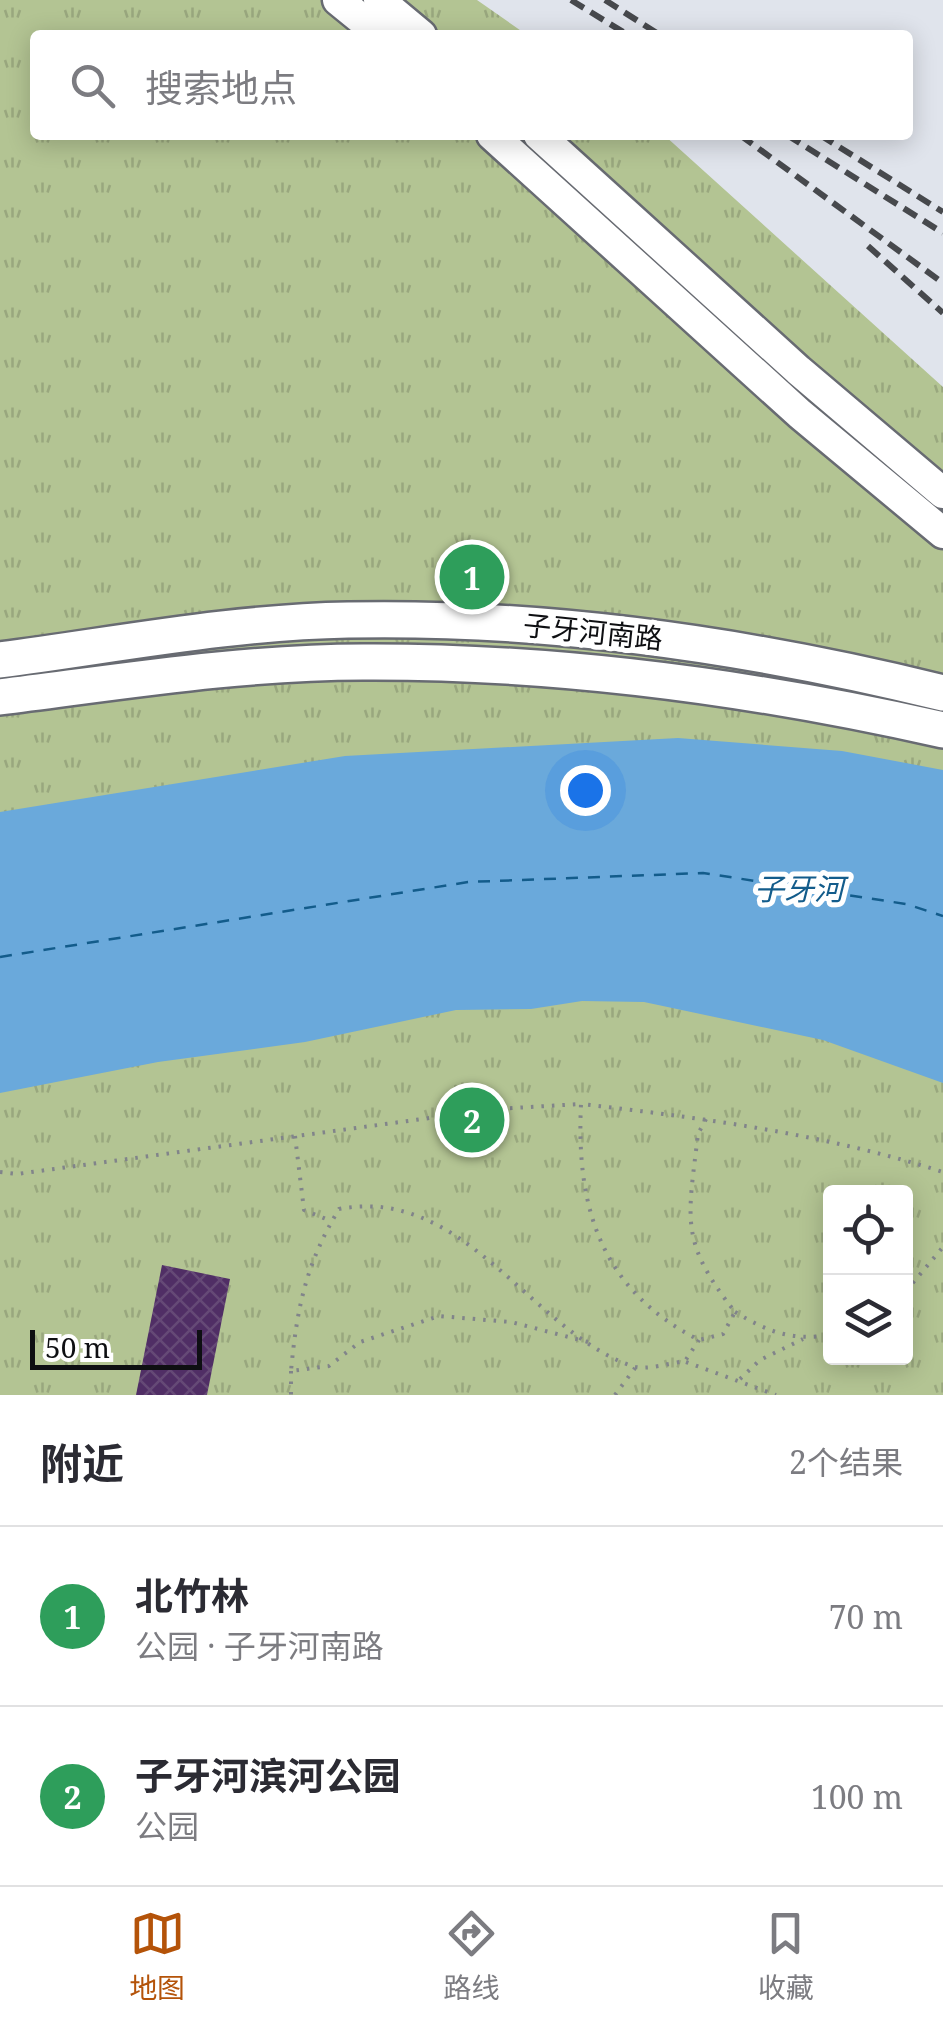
<!DOCTYPE html>
<html lang="zh">
<head>
<meta charset="utf-8">
<style>
  :root { --surface:#fff; --page:#f2f2f3; --text:#2b2b33; --muted:#7c7c81; --line:#e1e1e2; --accent:#b45309 }
  body { margin:0; font-family:"Noto Serif","Noto Sans SC",serif; background:var(--page); color:var(--text) }
  .controls { position:absolute; right:30px; bottom:30px; display:grid; overflow:hidden; border-radius:10px; box-shadow:0 5px 25px #0003 }
  .controls button { width:90px; height:90px; display:grid; place-items:center; padding:0; border:0; border-bottom:2px solid var(--line); background:var(--surface); color:var(--text); font:50px sans-serif }
  .scale { position:absolute; left:30px; bottom:25px; width:172px; box-sizing:border-box; padding-left:10px; border:5px solid #0e0f12; border-top:0; font-size:28px; line-height:35px; white-space:nowrap; color:#0e0f12; -webkit-text-stroke:8px #fff; paint-order:stroke }
  .you { position:absolute; left:585px; top:790px; width:35px; height:35px; margin:-25px; border:8px solid #fff; border-radius:50%; background:#1a73e8; box-shadow:0 0 0 15px #1a73e833 }
  .badge { display:grid; place-items:center; width:65px; height:65px; border-radius:50%; background:var(--accent); color:#fff; font-size:32px; font-weight:700 }
  .pin { position:absolute; translate:-50% -50%; border:5px solid #fff; box-shadow:0 2px 10px #0006 }
  .list { margin:0; padding:0; list-style:none }
  h2 { display:flex; justify-content:space-between; align-items:center; height:130px; margin:0; padding:0 40px; font-size:42px }
  h2 small { font-size:32px; font-weight:400; color:var(--muted) }
  .list li { display:grid; grid-template-columns:65px 1fr auto; gap:30px; align-items:center; box-sizing:border-box; height:180px; padding:0 40px; border-top:2px solid var(--line) }
  .list b { display:block; font-size:38px; white-space:nowrap }
  .list p { margin:0; font-size:32px; white-space:nowrap; color:var(--muted) }
  .list em { font-size:32px; font-style:normal; color:var(--muted) }
  .icon { flex:none; width:55px; height:55px; fill:none; stroke:currentColor; stroke-width:2; stroke-linecap:round; stroke-linejoin:round }
  .map { position:relative; flex:none; width:943px; height:1395px; overflow:hidden }
  .search { position:absolute; background:var(--surface); box-shadow:0 5px 25px #0003; left:30px; right:30px; top:30px; height:110px; display:flex; align-items:center; gap:25px; box-sizing:border-box; padding:0 35px; border-radius:10px; color:var(--muted); font-size:38px }
  .sheet { height:490px; background:var(--surface) }
  nav { display:flex; justify-content:space-around; align-items:center; box-sizing:border-box; height:140px; border-top:2px solid var(--line); background:var(--surface); font-size:28px; color:var(--muted) }
  nav a { display:grid; justify-items:center; gap:5px }
  nav .on { color:var(--accent) }
  .map>svg:first-child { display:block }
</style>
</head>
<body>
<div class="map">
<svg width="943" height="1395" viewBox="0 0 943 1395">
  <defs>
    <pattern id="park-tufts" width="24" height="20" patternUnits="userSpaceOnUse" patternTransform="scale(2.5)"><rect width="24" height="20" fill="#b3c493"/><path d="M3 7l-1-3M5 7V3M7 7l1-3M15 17l-1-3M17 17v-4M19 17l1-3" fill="none" stroke="#99a77e"/></pattern>
    <pattern id="building-cross-hatch" width="8" height="8" patternUnits="userSpaceOnUse" patternTransform="scale(2.5)"><rect width="8" height="8" fill="#502e65"/><path d="M0 0l8 8M0 8l8-8" fill="none" stroke="#654976"/></pattern>
  </defs>
  <rect width="100%" height="100%" fill="#e0e4ec"/>
  <!-- park -->
  <g fill="url(#park-tufts)" fill-rule="evenodd">
    <path d="M 0,0 L 477,0 L 527,35 L 35,35 L 35,135 L 664,135 L 943,387 L 943,805 L 0,845 Z"/>
    <path d="M 546,964 L 943,1045 L 943,1395 L 0,1395 L 0,1048 ZM 830,1192 L 906,1192 L 906,1358 L 830,1358 Z"/>
  </g>
  <!-- water -->
  <path fill="#6aa9db" d="M 678,738 L 842,751 L 943,770 L 943,1083 L 823,1040 L 644,1002 L 582,1001 L 531,1009 L 456,1010 L 305,1042 L 158,1062 L 0,1093 L 0,812 L 345,756 Z"/>
  <g fill="none" stroke-linecap="round" stroke-linejoin="round">
    <!-- ferry -->
    <path stroke="#135c8b" stroke-width="2.5" stroke-dasharray="12 10" stroke-linecap="butt" d="M 0,957 L 468,882 L 703,873 L 906,904 L 943,916"/>
  </g>
  <!-- building -->
  <path fill="url(#building-cross-hatch)" d="M 162,1265 L 230,1279 L 207,1395 L 136,1395 Z"/>
  <g fill="none" stroke-linecap="round" stroke-linejoin="round">
    <defs>
      <g id="tertiary">
        <path d="M 338,0 L 381,35"/>
        <path d="M 379,0 L 421,35"/>
        <path d="M 492,135 L 800,414 L 943,533"/>
        <path d="M 539,135 L 798,370 L 943,493"/>
      </g>
      <g id="secondary">
        <path d="M 0,660 C 115,645 232,622 348,620 C 550,616 748,645 943,693"/>
        <path d="M 0,697 C 120,682 242,662 363,662 C 559,661 752,687 943,730"/>
      </g>
    </defs>
    <!-- tertiary casing -->
    <use href="#tertiary" stroke="#686b72" stroke-width="35"/>
    <!-- secondary casing -->
    <use href="#secondary" stroke="#686b72" stroke-width="40"/>
    <!-- path -->
    <g stroke="#81848a" stroke-width="4" stroke-dasharray="2.5 8" stroke-linecap="butt">
      <path d="M 706,1119 L 698,1134 C 688,1220 679,1241 735,1312 L 723,1334 L 699,1340 C 601,1290 576,1208 581,1104 C 703,1118 825,1134 943,1172"/>
      <path d="M 295,1136 L 304,1210 L 331,1221"/>
      <path d="M 0,1172 L 17,1174 L 496,1109 L 580,1104"/>
      <path d="M 906,1291 L 943,1247"/>
      <path d="M 735,1312 C 768,1332 792,1341 830,1335"/>
      <path d="M 588,1342 L 511,1322 L 439,1316 L 360,1342 L 329,1366 L 291,1371 C 297,1307 306,1264 339,1209 C 465,1185 530,1331 632,1366 C 646,1371 670,1363 685,1361 L 699,1340"/>
      <path d="M 686,1362 L 776,1395"/>
      <path d="M 291,1371 L 291,1395"/>
      <path d="M 740,1379 L 760,1360 L 803,1339"/>
      <path d="M 615,1395 L 635,1368"/>
    </g>
    <!-- tertiary -->
    <use href="#tertiary" stroke="#fff" stroke-width="30"/>
    <!-- secondary -->
    <use href="#secondary" stroke="#fff" stroke-width="35"/>
    <!-- rail -->
    <g stroke="#47494d" stroke-width="6" stroke-dasharray="15 8" stroke-linecap="butt">
      <path d="M 571,0 L 628,35"/>
      <path d="M 605,0 L 660,35"/>
      <path d="M 740,135 L 943,283"/>
      <path d="M 787,135 L 943,233"/>
      <path d="M 820,135 L 943,212"/>
      <path d="M 868,246 L 943,313"/>
    </g>
  </g>
  <g text-anchor="middle" stroke-width="10" stroke-linejoin="round" paint-order="stroke">
    <!-- street labels -->
    <g font-size="28" fill="#0e0f12" stroke="#fff">
      <text transform="translate(593 632) rotate(6)" y="10">子牙河南路</text>
    </g>
    <!-- water labels -->
    <g font-size="30" font-style="italic" fill="#135c8b" stroke="#fff">
      <text x="799" y="900">子牙河</text>
    </g>
  </g>
</svg>
<div class="controls">
<button><svg class="icon" aria-label="locate" viewBox="0 0 24 24"><circle cx="12" cy="12" r="6"/><path d="M12 2v4M12 18v4M2 12h4M18 12h4"/></svg></button>
<button><svg class="icon" aria-label="layers" viewBox="0 0 24 24"><path d="M12 4l9 5-9 5-9-5zM3 14l9 5 9-5"/></svg></button>
</div>
<div class="scale">50 m</div>
<div class="you"></div>
<div class="pin badge" style="left:472px;top:577px;background:#2e9e5b">1</div>
<div class="pin badge" style="left:472px;top:1120px;background:#2e9e5b">2</div>
<div class="search"><svg class="icon" aria-label="search" viewBox="0 0 24 24"><circle cx="10" cy="10" r="6"/><path d="M15 15l6 6"/></svg>搜索地点</div>
</div>
<section class="sheet">
<h2>附近<small>2个结果</small></h2>
<ul class="list">
<li><span class="badge" style="background:#2e9e5b">1</span><div><b>北竹林</b><p>公园 · 子牙河南路</p></div><em>70 m</em></li>
<li><span class="badge" style="background:#2e9e5b">2</span><div><b>子牙河滨河公园</b><p>公园</p></div><em>100 m</em></li>
</ul>
</section>
<nav>
<a class="on"><svg class="icon" aria-label="map" viewBox="0 0 24 24"><path d="M3 6l6-2 6 2 6-2v14l-6 2-6-2-6 2zM9 4v14M15 6v14"/></svg>地图</a>
<a><svg class="icon" aria-label="directions" viewBox="0 0 24 24"><path d="M12 3l9 9-9 9-9-9zM9 14v-3h6M13 9l2 2-2 2"/></svg>路线</a>
<a><svg class="icon" aria-label="saved" viewBox="0 0 24 24"><path d="M7 4h10v16l-5-4-5 4z"/></svg>收藏</a>
</nav>
</body>
</html>
